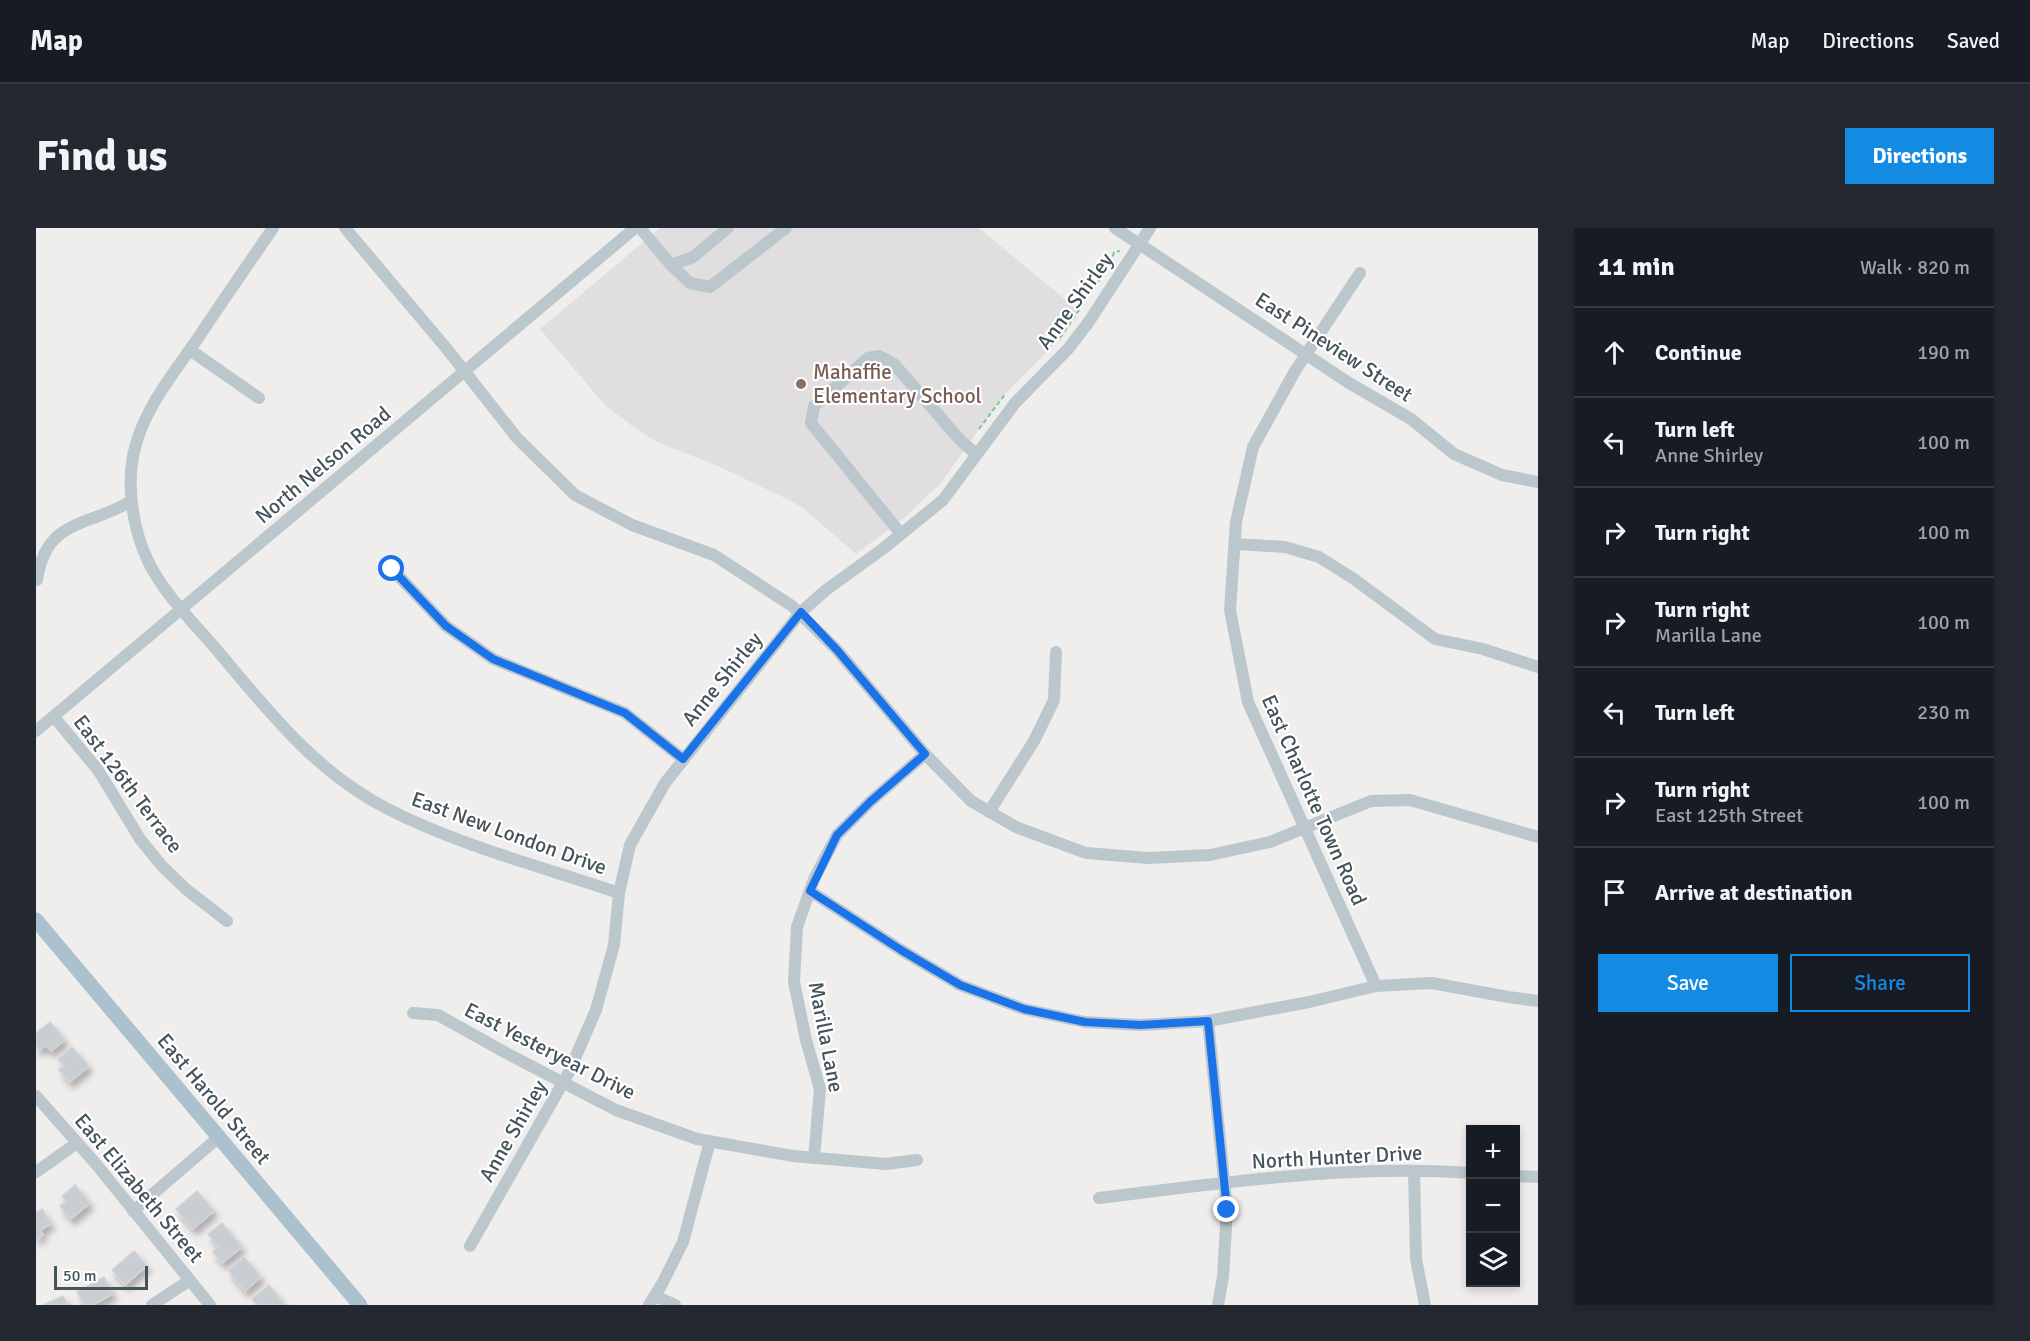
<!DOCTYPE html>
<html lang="en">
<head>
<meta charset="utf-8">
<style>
  :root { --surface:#171b24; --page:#242831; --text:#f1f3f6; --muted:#9ea1a6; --line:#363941; --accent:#148be2 }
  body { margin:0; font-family:Signika,sans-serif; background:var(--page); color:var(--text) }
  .controls { position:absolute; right:18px; bottom:18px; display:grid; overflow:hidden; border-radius:0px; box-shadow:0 3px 9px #0003 }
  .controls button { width:54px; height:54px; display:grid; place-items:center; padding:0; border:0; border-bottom:2px solid var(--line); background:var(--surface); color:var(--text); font:30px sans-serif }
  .scale { position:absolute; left:18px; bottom:15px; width:94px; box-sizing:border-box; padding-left:6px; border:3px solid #45535b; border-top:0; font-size:16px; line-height:21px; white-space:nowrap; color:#45535b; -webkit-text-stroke:4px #fff; paint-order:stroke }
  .stop { position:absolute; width:18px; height:18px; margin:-14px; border:4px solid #1a73e8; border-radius:50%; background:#fff }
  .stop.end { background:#1a73e8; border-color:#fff; box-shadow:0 2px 6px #0008 }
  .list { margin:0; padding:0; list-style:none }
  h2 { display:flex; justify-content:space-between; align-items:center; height:78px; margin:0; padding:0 24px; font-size:26px }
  h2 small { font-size:20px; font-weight:400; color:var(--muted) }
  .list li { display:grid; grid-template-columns:39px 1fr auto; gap:18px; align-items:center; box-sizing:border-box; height:90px; padding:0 24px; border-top:2px solid var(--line) }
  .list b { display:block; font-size:22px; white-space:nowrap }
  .list p { margin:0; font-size:20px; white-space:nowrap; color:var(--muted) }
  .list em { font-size:20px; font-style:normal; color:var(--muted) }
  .actions { display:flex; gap:12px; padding:18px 24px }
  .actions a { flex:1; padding:14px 0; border:2px solid var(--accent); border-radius:0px; text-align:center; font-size:21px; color:var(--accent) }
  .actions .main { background:var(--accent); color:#fff }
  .icon { flex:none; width:33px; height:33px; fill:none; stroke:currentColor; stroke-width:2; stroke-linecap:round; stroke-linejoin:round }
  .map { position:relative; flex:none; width:1502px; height:1077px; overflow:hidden; border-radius:0px }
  header { display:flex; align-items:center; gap:36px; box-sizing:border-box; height:84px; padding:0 30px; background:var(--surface); border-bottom:2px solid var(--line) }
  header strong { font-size:28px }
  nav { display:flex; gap:33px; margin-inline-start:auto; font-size:21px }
  .intro { display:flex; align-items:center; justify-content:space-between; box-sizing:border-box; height:144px; padding:0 36px }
  h1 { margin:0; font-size:42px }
  .button { padding:15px 27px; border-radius:0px; background:var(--accent); color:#fff; font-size:21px; font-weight:700 }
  main { display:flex; gap:36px; padding:0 36px }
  aside { flex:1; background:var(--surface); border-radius:0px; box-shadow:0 3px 9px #0003 }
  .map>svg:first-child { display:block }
</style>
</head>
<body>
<header>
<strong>Map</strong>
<nav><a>Map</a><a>Directions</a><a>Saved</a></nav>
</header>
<div class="intro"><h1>Find us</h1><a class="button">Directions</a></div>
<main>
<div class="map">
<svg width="1502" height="1077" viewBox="0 0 1502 1077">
  <defs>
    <filter id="shadow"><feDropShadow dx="3.5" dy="6" stdDeviation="3" flood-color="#0004"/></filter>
  </defs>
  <rect width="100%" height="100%" fill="#f0eded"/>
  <!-- education -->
  <path fill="#e1dedf" d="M 624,0 L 943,0 L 1043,83 L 1020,115 L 965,170 L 905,255 L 868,290 L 820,326 L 767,280 L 751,271 L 682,238 L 621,214 L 596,198 L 569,177 L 504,101 Z"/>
  <!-- building -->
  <g fill="#c9ced2" stroke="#d0d4d9" stroke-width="1.5" filter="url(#shadow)">
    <path d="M 14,794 L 29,812 L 15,823 L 10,817 L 4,822 L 0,817 L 0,805 Z"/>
    <path d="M 36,819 L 53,838 L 34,854 L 23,842 L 28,838 L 22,831 Z"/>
    <path d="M 39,957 L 54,975 L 35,991 L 24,978 L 30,973 L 26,968 Z"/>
    <path d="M 161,963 L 178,983 L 157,1001 L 140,981 Z"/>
    <path d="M 6,981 L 15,996 L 4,1002 L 7,1007 L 0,1011 L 0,985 Z"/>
    <path d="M 186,995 L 206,1019 L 186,1035 L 177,1024 L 183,1019 L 172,1006 Z"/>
    <path d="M 98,1023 L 111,1038 L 89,1057 L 76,1042 Z"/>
    <path d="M 208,1029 L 225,1049 L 209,1063 L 192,1042 Z"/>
    <path d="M 68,1049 L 77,1066 L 57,1077 L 49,1077 L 41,1064 Z"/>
    <path d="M 233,1057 L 249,1077 L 221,1077 L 216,1071 Z"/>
    <path d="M 27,1068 L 32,1077 L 7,1077 Z"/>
  </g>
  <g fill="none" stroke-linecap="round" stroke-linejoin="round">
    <!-- path -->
    <g stroke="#70ce93" stroke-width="2" stroke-dasharray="4.5 3" stroke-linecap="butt">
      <path d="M 1024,110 L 1075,35 L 1078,24 L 1084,23"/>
      <path d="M 943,201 L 970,165"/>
    </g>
    <!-- minor -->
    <g stroke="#bbc7cd" stroke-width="12">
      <path d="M 237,0 C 211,38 185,75 160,113 C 135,149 106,183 97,228 C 91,262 97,301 112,333 C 128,366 156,393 180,421 C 231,481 278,543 350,580 C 421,617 507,639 583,665"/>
      <path d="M 309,0 L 411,121 L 481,210 L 539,267 L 596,297 L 678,327 L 756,378 L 801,422 L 889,526 L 935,573 L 980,599 L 1050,625 L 1112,630 L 1174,627 L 1234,614 L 1335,573 L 1374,572 L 1502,609"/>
      <path d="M 604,0 L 635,37 L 654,55 L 674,59 L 750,0"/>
      <path d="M 1079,0 L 1313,155 L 1375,191 L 1418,226 L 1466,247 L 1502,254"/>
      <path d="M 635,37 L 657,29 L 692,0"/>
      <path d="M 1324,45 L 1259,143 L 1217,219 L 1200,294 L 1194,382 L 1212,474 L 1340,758"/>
      <path d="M 154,122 L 223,170"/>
      <path d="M 865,306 L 775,195 L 778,178 L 832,130 L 843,128 L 858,136 L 924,212 L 940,226"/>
      <path d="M 1199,316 L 1249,319 L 1283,329 L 1318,351 L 1399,411 L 1447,421 L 1502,439"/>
      <path d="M 356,341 L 410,398 L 457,431 L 589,485 L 647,531"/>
      <path d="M 1,352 C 10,290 53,299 95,273"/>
      <path d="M 18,489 L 62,542 L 104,611 L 126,638 L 151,662 L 191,693"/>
      <path d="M 0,503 L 599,0"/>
      <path d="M 953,584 L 998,513 L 1018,472 L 1020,424"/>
      <path d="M 774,663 L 865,722 L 924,757 L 988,781 L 1049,794 L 1105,797 L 1172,793 L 1273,774 L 1340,758 L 1396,755 L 1472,769 L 1502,773"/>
      <path d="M 377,785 L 402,787 L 472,826 L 580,882 L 661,911 L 757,928 L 850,936 L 881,932"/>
      <path d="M 1172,793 L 1191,982 L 1187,1049 L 1182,1077"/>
      <path d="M 0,868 L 60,936 L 174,1077"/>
      <path d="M 778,930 L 784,861 L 770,812 L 758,754 L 761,699 L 778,651 L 801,607 L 834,574 L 889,526"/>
      <path d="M 1378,943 L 1380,1031 L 1389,1077"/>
      <path d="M 0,944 L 41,915"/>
      <path d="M 1480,948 L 1502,949"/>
      <path d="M 1063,970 C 1186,955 1311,936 1434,945"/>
      <path d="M 97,983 L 183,909"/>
      <path d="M 434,1018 L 533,844 L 560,782 L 578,717 L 583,665 L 594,617 L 629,555 L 765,384 L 790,362 L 848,320 L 907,272 L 979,175 L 1032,121 L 1052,95 L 1114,0"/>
      <path d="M 619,1068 L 639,1077"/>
      <path d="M 116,1077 L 154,1052"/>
      <path d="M 613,1077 L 626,1056 L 647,1014 L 674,913"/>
    </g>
    <!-- major -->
    <path stroke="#abc1cd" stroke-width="15" d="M 0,692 L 324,1077"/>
  </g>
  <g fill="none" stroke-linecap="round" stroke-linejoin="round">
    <!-- route -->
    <path stroke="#1a73e8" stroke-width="8" d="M 356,341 L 410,398 L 457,431 L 589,485 L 647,531 L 765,384 L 801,422 L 889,526 L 834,574 L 801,607 L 774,663 L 865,722 L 924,757 L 988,781 L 1049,794 L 1105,797 L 1172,793 L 1191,982"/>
  </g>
  <!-- markers -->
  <circle fill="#8d6e63" stroke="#fff" stroke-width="2" cx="765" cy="156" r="6"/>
  <g text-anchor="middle" stroke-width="4.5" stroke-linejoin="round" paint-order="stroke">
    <!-- street labels -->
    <g font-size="21" fill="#45535b" stroke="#fff">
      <text transform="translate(1039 73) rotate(-54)" y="7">Anne Shirley</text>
      <text transform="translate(1298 119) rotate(33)" y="7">East Pineview Street</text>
      <text transform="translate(287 237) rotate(-40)" y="7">North Nelson Road</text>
      <text transform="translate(686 451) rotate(-51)" y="7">Anne Shirley</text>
      <text transform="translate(92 556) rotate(53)" y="7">East 126th Terrace</text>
      <text transform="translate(1278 572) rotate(66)" y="7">East Charlotte Town Road</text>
      <text transform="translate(473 605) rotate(20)" y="7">East New London Drive</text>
      <text transform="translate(790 809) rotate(79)" y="7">Marilla Lane</text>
      <text transform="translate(514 823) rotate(27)" y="7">East Yesteryear Drive</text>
      <text transform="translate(178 871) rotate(50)" y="7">East Harold Street</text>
      <text transform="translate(477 903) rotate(-60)" y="7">Anne Shirley</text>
      <text transform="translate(1301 929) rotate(-3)" y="7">North Hunter Drive</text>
      <text transform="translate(103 960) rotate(50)" y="7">East Elizabeth Street</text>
    </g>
    <!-- education labels -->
    <g font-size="21" fill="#785e54" stroke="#fff" text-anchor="start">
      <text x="777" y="151">Mahaffie<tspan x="777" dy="24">Elementary School</tspan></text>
    </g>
  </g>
</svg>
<div class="controls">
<button>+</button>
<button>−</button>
<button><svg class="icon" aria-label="layers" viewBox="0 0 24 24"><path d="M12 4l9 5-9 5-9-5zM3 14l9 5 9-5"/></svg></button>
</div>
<div class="scale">50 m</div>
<div class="stop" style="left:356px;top:341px"></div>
<div class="stop end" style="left:1191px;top:982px"></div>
</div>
<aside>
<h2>11 min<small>Walk · 820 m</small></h2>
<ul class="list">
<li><svg class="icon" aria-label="ahead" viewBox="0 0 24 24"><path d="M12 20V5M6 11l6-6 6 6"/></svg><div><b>Continue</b></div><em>190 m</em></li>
<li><svg class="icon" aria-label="left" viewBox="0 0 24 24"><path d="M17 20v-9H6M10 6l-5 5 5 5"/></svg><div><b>Turn left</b><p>Anne Shirley</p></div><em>100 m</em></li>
<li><svg class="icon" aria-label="right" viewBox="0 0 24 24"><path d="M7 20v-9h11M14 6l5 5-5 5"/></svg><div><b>Turn right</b></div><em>100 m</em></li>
<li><svg class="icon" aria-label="right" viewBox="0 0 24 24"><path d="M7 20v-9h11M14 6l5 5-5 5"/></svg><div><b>Turn right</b><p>Marilla Lane</p></div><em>100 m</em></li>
<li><svg class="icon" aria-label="left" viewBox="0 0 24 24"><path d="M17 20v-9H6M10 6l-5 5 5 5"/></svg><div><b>Turn left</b></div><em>230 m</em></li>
<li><svg class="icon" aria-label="right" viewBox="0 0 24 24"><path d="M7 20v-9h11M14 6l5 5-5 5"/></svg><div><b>Turn right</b><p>East 125th Street</p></div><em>100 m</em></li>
<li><svg class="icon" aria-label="arrive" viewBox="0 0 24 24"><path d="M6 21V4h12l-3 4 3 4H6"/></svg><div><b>Arrive at destination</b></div></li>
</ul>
<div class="actions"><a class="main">Save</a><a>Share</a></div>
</aside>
</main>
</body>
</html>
